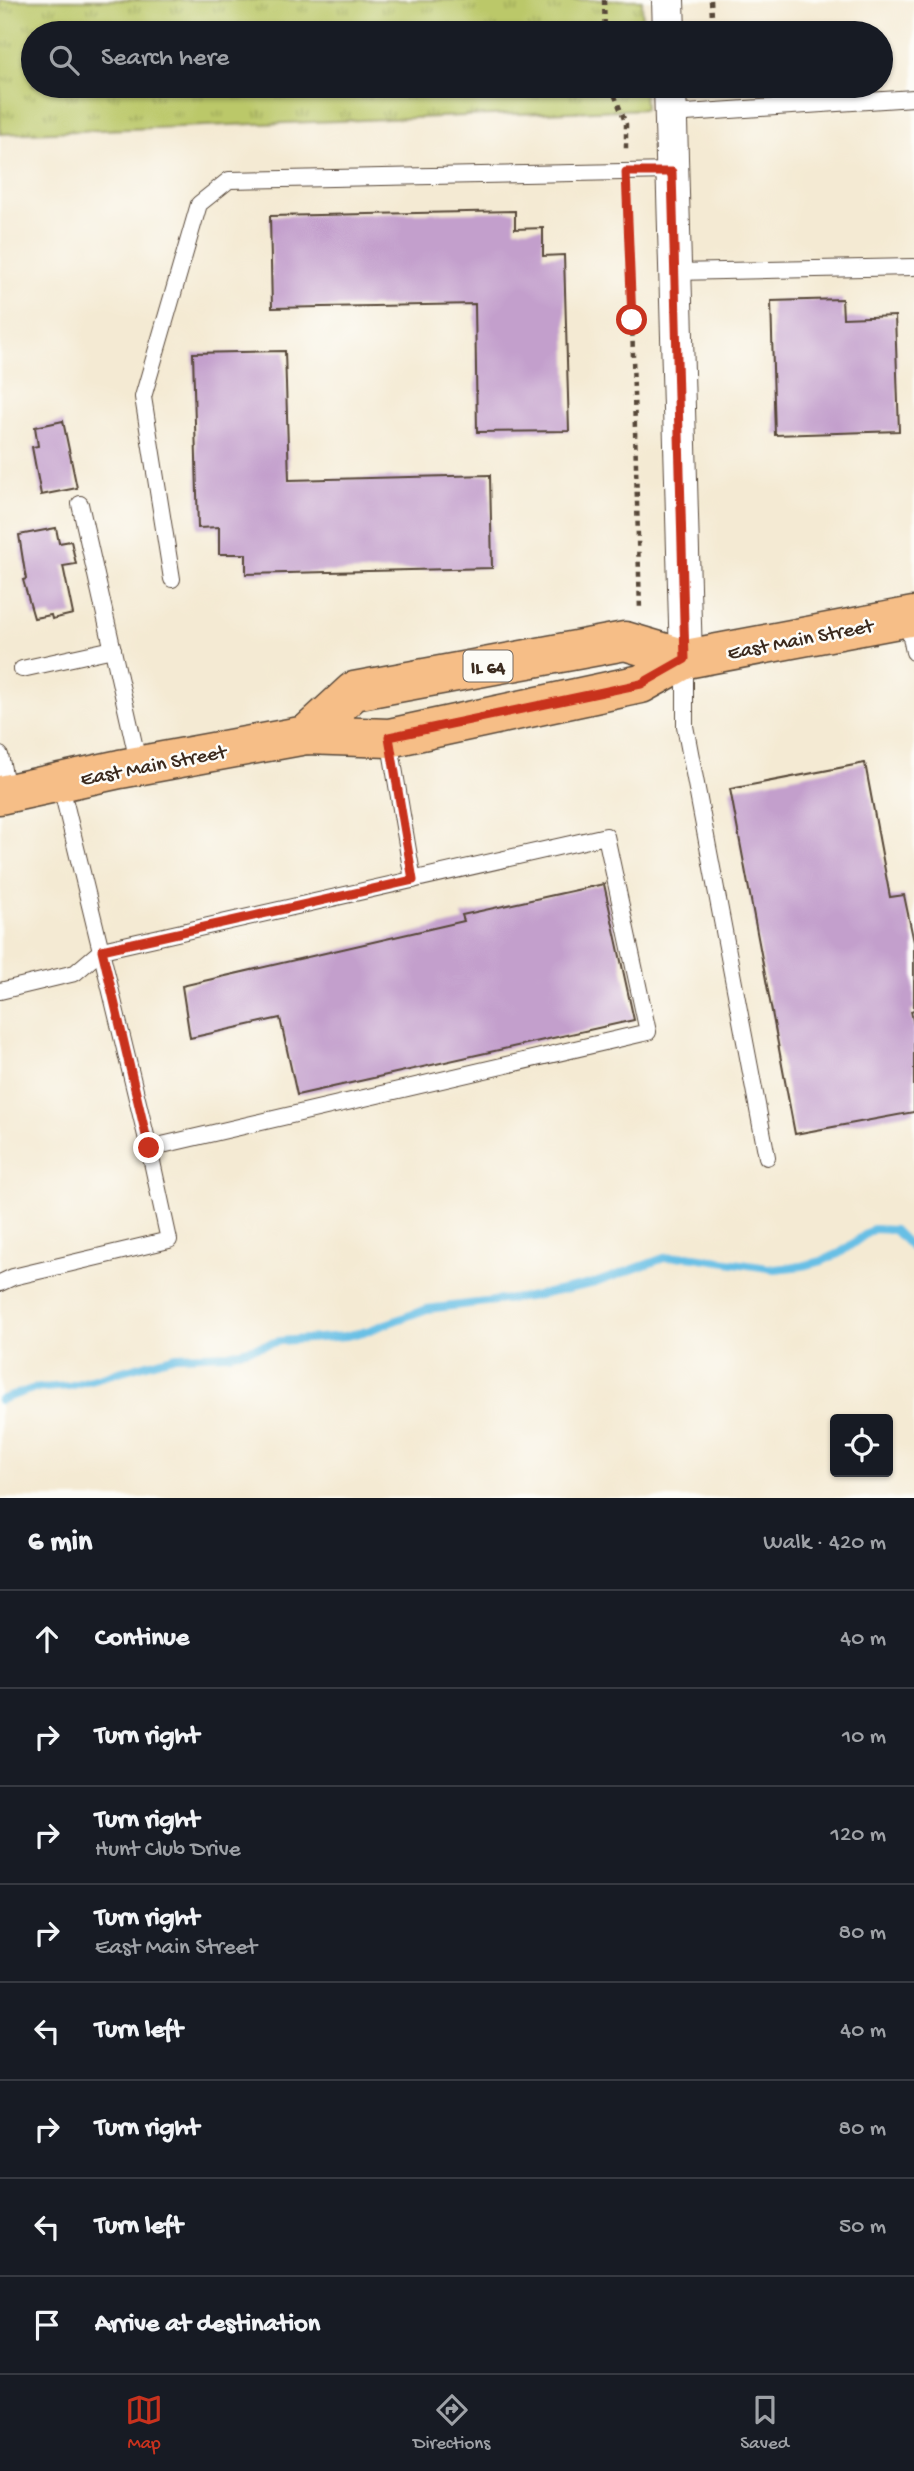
<!DOCTYPE html>
<html lang="en">
<head>
<meta charset="utf-8">
<style>
  :root { --surface:#171b24; --page:#20242c; --text:#f1f3f6; --muted:#9ea1a6; --line:#363941; --accent:#c8321e }
  body { margin:0; font-family:"Gochi Hand",sans-serif; background:var(--page); color:var(--text) }
  .controls { position:absolute; right:21px; bottom:21px; display:grid; overflow:hidden; border-radius:7px; box-shadow:0 2px 5px #0004 }
  .controls button { width:63px; height:63px; display:grid; place-items:center; padding:0; border:0; border-bottom:2px solid var(--line); background:var(--surface); color:var(--text); font:35px sans-serif }
  .stop { position:absolute; width:21px; height:21px; margin:-16px; border:5px solid #c8321e; border-radius:50%; background:#fff }
  .stop.end { background:#c8321e; border-color:#fff; box-shadow:0 2px 7px #0008 }
  .list { margin:0; padding:0; list-style:none }
  h2 { display:flex; justify-content:space-between; align-items:center; height:91px; margin:0; padding:0 28px; font-size:30px }
  h2 small { font-size:23px; font-weight:400; color:var(--muted) }
  .list li { display:grid; grid-template-columns:46px 1fr auto; gap:21px; align-items:center; box-sizing:border-box; height:98px; padding:0 28px; border-top:2px solid var(--line) }
  .list b { display:block; font-size:26px; white-space:nowrap }
  .list p { margin:0; font-size:23px; white-space:nowrap; color:var(--muted) }
  .list em { font-size:23px; font-style:normal; color:var(--muted) }
  .icon { flex:none; width:38px; height:38px; fill:none; stroke:currentColor; stroke-width:2; stroke-linecap:round; stroke-linejoin:round }
  .map { position:relative; flex:none; width:914px; height:1498px; overflow:hidden }
  .search { position:absolute; background:var(--surface); box-shadow:0 2px 5px #0004; left:21px; right:21px; top:21px; height:77px; display:flex; align-items:center; gap:18px; box-sizing:border-box; padding:0 24px; border-radius:38px; color:var(--muted); font-size:26px }
  .sheet { height:875px; background:var(--surface) }
  nav { display:flex; justify-content:space-around; align-items:center; box-sizing:border-box; height:98px; border-top:2px solid var(--line); background:var(--surface); font-size:19px; color:var(--muted) }
  nav a { display:grid; justify-items:center; gap:4px }
  nav .on { color:var(--accent) }
  .map>svg:first-child { display:block }
</style>
</head>
<body>
<div class="map">
<svg width="914" height="1498" viewBox="0 0 914 1498">
  <defs>
    <pattern id="grass-tufts" width="24" height="20" patternUnits="userSpaceOnUse" patternTransform="scale(1.75)"><rect width="24" height="20" fill="#bbc869"/><path d="M3 7l-1-3M5 7V3M7 7l1-3M15 17l-1-3M17 17v-4M19 17l1-3" fill="none" stroke="#99a356"/></pattern>
  </defs>
  <rect width="100%" height="100%" fill="#fdfcf7"/>
  <filter id="ink" filterUnits="userSpaceOnUse"><feTurbulence type="fractalNoise" baseFrequency=".0143" numOctaves="2"/><feDisplacementMap in="SourceGraphic" scale="14" xChannelSelector="R" yChannelSelector="G"/><feConvolveMatrix kernelMatrix="1 2 1 2 8 2 1 2 1" color-interpolation-filters="sRGB"/></filter>
  <filter id="wash" filterUnits="userSpaceOnUse"><feTurbulence type="fractalNoise" baseFrequency=".00686" numOctaves="4" result="noise"/><feDisplacementMap in="SourceGraphic" scale="28" xChannelSelector="R" yChannelSelector="G"/><feGaussianBlur stdDeviation="1.57" result="paint"/><feColorMatrix in="noise" values="0 0 0 0 0 0 0 0 0 0 0 0 0 0 0 0 0 1.4 0 .05"/><feComposite in="paint" operator="in"/></filter>
  <g filter="url(#wash)">
    <rect width="100%" height="100%" fill="#f4ead3"/>
    <!-- grass -->
    <path fill="url(#grass-tufts)" stroke="#7b7944" stroke-width="2" d="M 0,0 L 642,0 L 643,33 L 33,33 L 33,86 L 644,86 L 645,109 L 0,134 Z"/>
    <g fill="none" stroke-linecap="round" stroke-linejoin="round">
      <!-- stream -->
      <path stroke="#68bfe5" stroke-width="8" d="M 0,1400 L 32,1389 L 69,1386 L 176,1356 L 229,1354 L 280,1341 L 346,1336 L 367,1331 L 427,1309 L 528,1297 L 563,1290 L 595,1283 L 664,1258 L 687,1256 L 775,1269 L 802,1266 L 822,1261 L 840,1253 L 873,1229 L 894,1230 L 914,1250"/>
    </g>
    <g id="blocks">
      <!-- building -->
      <g fill="#c39fcc">
        <path d="M 515,211 L 515,229 L 543,228 L 543,256 L 564,255 L 569,431 L 477,432 L 475,304 L 272,308 L 270,216 Z"/>
        <path d="M 842,299 L 843,318 L 895,316 L 899,431 L 775,435 L 771,301 Z"/>
        <path d="M 285,351 L 289,480 L 490,475 L 492,568 L 246,574 L 246,554 L 219,554 L 219,527 L 198,528 L 193,353 Z"/>
        <path d="M 63,421 L 77,488 L 41,495 L 32,447 L 38,446 L 35,427 Z"/>
        <path d="M 56,528 L 59,543 L 71,541 L 76,564 L 63,566 L 73,614 L 52,619 L 51,615 L 34,618 L 23,580 L 26,579 L 19,535 Z"/>
        <path d="M 865,763 L 890,897 L 904,895 L 914,942 L 914,1010 L 911,1011 L 914,1025 L 914,1112 L 795,1134 L 730,789 Z"/>
        <path d="M 604,884 L 634,1020 L 297,1095 L 280,1018 L 190,1038 L 182,986 L 464,921 L 462,915 Z"/>
      </g>
    </g>
  </g>
  <g filter="url(#ink)">
    <use href="#blocks" fill-opacity="0" stroke="#574739" stroke-width="2"/>
    <g fill="none" stroke-linecap="round" stroke-linejoin="round">
      <defs>
        <g id="lane">
          <path d="M 671,114 L 914,98"/>
          <path d="M 675,272 L 914,267"/>
          <path d="M 80,504 L 139,766"/>
          <path d="M 172,579 L 143,397 L 199,204 L 229,180 L 672,171"/>
          <path d="M 907,617 L 914,652"/>
          <path d="M 685,662 L 685,726 L 767,1157"/>
          <path d="M 22,669 L 113,649"/>
          <path d="M 389,738 L 413,880"/>
          <path d="M 0,755 L 8,794"/>
          <path d="M 0,991 L 75,973 L 102,950 L 606,836 L 648,1032 L 149,1148"/>
          <path d="M 0,1283 L 13,1277 L 169,1240 L 149,1148 L 60,782"/>
        </g>
        <g id="street">
          <path d="M 668,0 L 669,33"/>
          <path d="M 670,86 L 686,659"/>
        </g>
        <g id="primary">
          <path d="M 306,735 L 354,691 L 625,641 L 686,659"/>
          <path d="M 0,795 L 120,769 L 306,735 L 389,738 L 641,684 L 686,659 L 914,616"/>
        </g>
      </defs>
      <!-- lane casing -->
      <use href="#lane" stroke="#574739" stroke-width="18"/>
      <!-- street casing -->
      <use href="#street" stroke="#574739" stroke-width="34"/>
      <!-- primary casing -->
      <use href="#primary" stroke="#574739" stroke-width="41"/>
      <!-- path -->
      <g stroke="#574739" stroke-width="4.5" stroke-dasharray="5 5" stroke-linecap="butt">
        <path d="M 604,0 L 605,33"/>
        <path d="M 711,0 L 713,33"/>
        <path d="M 611,86 L 626,124 L 626,152"/>
        <path d="M 626,192 L 632,320 L 640,611"/>
      </g>
      <!-- lane -->
      <use href="#lane" stroke="#fff" stroke-width="16"/>
      <!-- street -->
      <use href="#street" stroke="#fff" stroke-width="32"/>
      <!-- primary -->
      <use href="#primary" stroke="#f6be87" stroke-width="38"/>
    </g>
  </g>
  <g fill="none" stroke-linecap="round" stroke-linejoin="round" filter="url(#ink)">
    <!-- route -->
    <path stroke="#c8321e" stroke-width="9" d="M 149,1148 L 102,950 L 413,880 L 389,737 L 641,684 L 685,659 L 672,172 L 626,172 L 632,320"/>
  </g>
  <g text-anchor="middle" stroke-width="5" stroke-linejoin="round" paint-order="stroke">
    <!-- shield labels -->
    <rect fill="#fdfcf7" stroke="#75695f" stroke-width="2" x="463.5" y="650.5" width="49" height="31" rx="5"/>
    <g font-size="19" font-weight="bold" fill="#3b2a1e">
      <text x="488" y="673">IL 64</text>
    </g>
    <!-- street labels -->
    <g font-size="21" fill="#3b2a1e" stroke="#fdfcf7">
      <text transform="translate(800 638) rotate(-11)" y="7">East Main Street</text>
      <text transform="translate(153 764) rotate(-11)" y="7">East Main Street</text>
    </g>
  </g>
</svg>
<div class="controls">
<button><svg class="icon" aria-label="locate" viewBox="0 0 24 24"><circle cx="12" cy="12" r="6"/><path d="M12 2v4M12 18v4M2 12h4M18 12h4"/></svg></button>
</div>
<div class="stop" style="left:632px;top:320px"></div>
<div class="stop end" style="left:149px;top:1148px"></div>
<div class="search"><svg class="icon" aria-label="search" viewBox="0 0 24 24"><circle cx="10" cy="10" r="6"/><path d="M15 15l6 6"/></svg>Search here</div>
</div>
<section class="sheet">
<h2>6 min<small>Walk · 420 m</small></h2>
<ul class="list">
<li><svg class="icon" aria-label="ahead" viewBox="0 0 24 24"><path d="M12 20V5M6 11l6-6 6 6"/></svg><div><b>Continue</b></div><em>40 m</em></li>
<li><svg class="icon" aria-label="right" viewBox="0 0 24 24"><path d="M7 20v-9h11M14 6l5 5-5 5"/></svg><div><b>Turn right</b></div><em>10 m</em></li>
<li><svg class="icon" aria-label="right" viewBox="0 0 24 24"><path d="M7 20v-9h11M14 6l5 5-5 5"/></svg><div><b>Turn right</b><p>Hunt Club Drive</p></div><em>120 m</em></li>
<li><svg class="icon" aria-label="right" viewBox="0 0 24 24"><path d="M7 20v-9h11M14 6l5 5-5 5"/></svg><div><b>Turn right</b><p>East Main Street</p></div><em>80 m</em></li>
<li><svg class="icon" aria-label="left" viewBox="0 0 24 24"><path d="M17 20v-9H6M10 6l-5 5 5 5"/></svg><div><b>Turn left</b></div><em>40 m</em></li>
<li><svg class="icon" aria-label="right" viewBox="0 0 24 24"><path d="M7 20v-9h11M14 6l5 5-5 5"/></svg><div><b>Turn right</b></div><em>80 m</em></li>
<li><svg class="icon" aria-label="left" viewBox="0 0 24 24"><path d="M17 20v-9H6M10 6l-5 5 5 5"/></svg><div><b>Turn left</b></div><em>50 m</em></li>
<li><svg class="icon" aria-label="arrive" viewBox="0 0 24 24"><path d="M6 21V4h12l-3 4 3 4H6"/></svg><div><b>Arrive at destination</b></div></li>
</ul>
</section>
<nav>
<a class="on"><svg class="icon" aria-label="map" viewBox="0 0 24 24"><path d="M3 6l6-2 6 2 6-2v14l-6 2-6-2-6 2zM9 4v14M15 6v14"/></svg>Map</a>
<a><svg class="icon" aria-label="directions" viewBox="0 0 24 24"><path d="M12 3l9 9-9 9-9-9zM9 14v-3h6M13 9l2 2-2 2"/></svg>Directions</a>
<a><svg class="icon" aria-label="saved" viewBox="0 0 24 24"><path d="M7 4h10v16l-5-4-5 4z"/></svg>Saved</a>
</nav>
</body>
</html>
